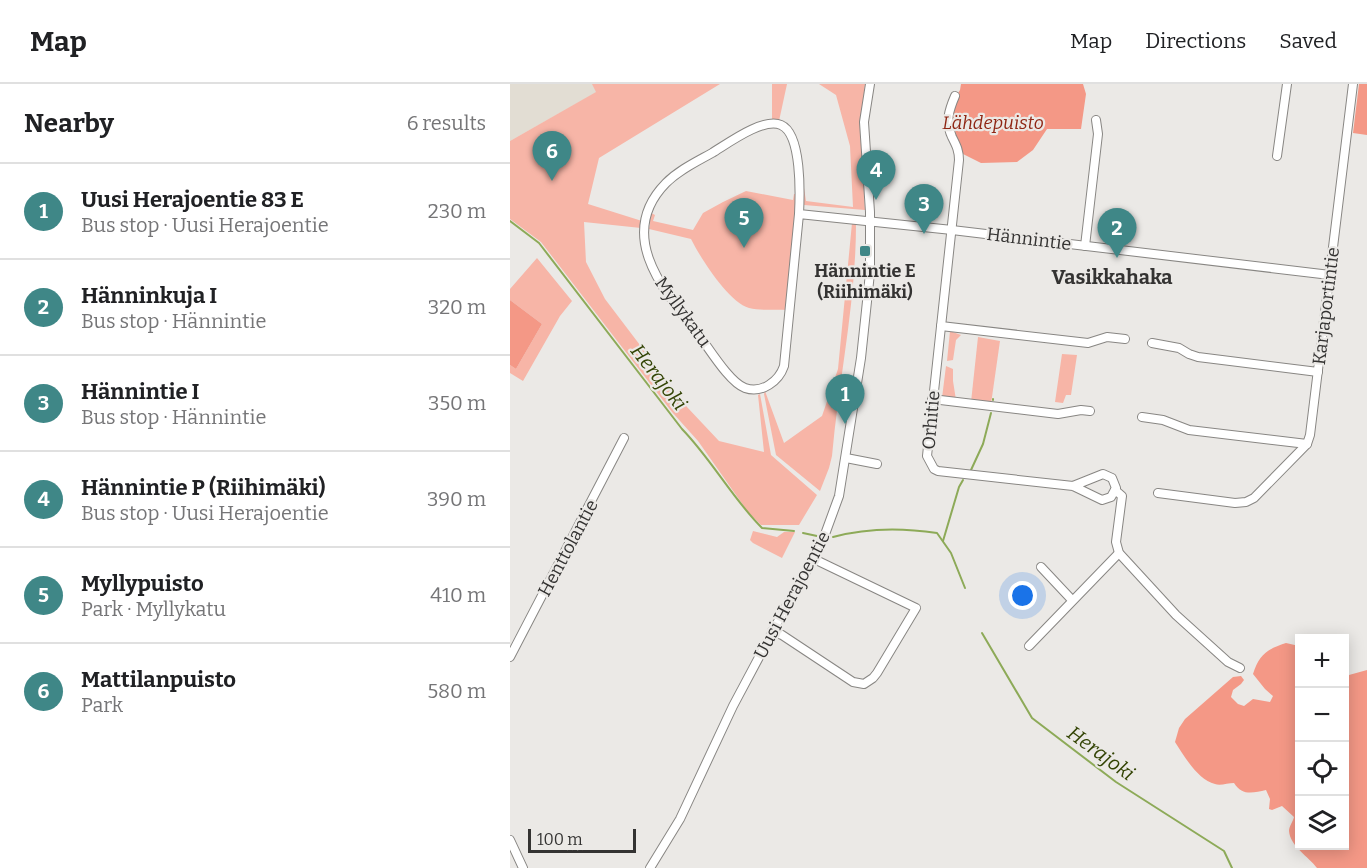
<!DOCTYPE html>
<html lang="en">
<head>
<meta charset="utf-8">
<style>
  :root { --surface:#fff; --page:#f6f6f6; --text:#202124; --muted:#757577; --line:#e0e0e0; --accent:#3f8787 }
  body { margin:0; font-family:Bitter,serif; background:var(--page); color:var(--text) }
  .controls { position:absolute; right:18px; bottom:18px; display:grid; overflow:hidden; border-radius:0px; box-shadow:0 3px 15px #0003 }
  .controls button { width:54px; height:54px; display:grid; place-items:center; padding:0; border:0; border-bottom:2px solid var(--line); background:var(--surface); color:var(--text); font:30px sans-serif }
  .scale { position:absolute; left:18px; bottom:15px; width:108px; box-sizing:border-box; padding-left:6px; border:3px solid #343332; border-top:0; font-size:16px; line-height:21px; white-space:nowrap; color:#343332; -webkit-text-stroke:4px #ebe9e6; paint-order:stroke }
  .you { position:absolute; left:513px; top:512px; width:21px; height:21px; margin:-15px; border:4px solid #fff; border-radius:50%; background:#1a73e8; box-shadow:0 0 0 9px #1a73e833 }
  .badge { display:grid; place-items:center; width:39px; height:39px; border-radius:50%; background:var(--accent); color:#fff; font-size:20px; font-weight:700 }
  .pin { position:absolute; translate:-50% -50px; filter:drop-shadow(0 2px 3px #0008) }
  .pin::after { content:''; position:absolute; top:32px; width:21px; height:18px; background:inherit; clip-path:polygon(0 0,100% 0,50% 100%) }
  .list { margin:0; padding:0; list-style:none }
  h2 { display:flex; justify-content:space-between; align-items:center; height:78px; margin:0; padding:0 24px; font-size:26px }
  h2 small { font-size:20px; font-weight:400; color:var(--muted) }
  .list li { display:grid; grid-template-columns:39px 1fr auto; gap:18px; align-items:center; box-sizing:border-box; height:96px; padding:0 24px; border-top:2px solid var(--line) }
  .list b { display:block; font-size:22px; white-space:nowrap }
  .list p { margin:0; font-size:20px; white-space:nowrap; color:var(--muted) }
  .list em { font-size:20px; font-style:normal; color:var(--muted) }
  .icon { flex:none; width:33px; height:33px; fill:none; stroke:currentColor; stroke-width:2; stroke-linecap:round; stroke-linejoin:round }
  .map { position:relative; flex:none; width:857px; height:784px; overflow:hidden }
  header { display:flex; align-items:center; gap:36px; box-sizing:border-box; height:84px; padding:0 30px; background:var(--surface); border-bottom:2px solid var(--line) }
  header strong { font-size:28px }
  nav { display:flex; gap:33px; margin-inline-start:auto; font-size:21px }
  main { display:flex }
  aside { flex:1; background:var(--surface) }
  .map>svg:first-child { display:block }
</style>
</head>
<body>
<header>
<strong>Map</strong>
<nav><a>Map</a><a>Directions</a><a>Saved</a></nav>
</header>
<main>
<aside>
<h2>Nearby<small>6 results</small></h2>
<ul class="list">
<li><span class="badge">1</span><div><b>Uusi Herajoentie 83 E</b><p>Bus stop · Uusi Herajoentie</p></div><em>230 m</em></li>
<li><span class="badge">2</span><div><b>Hänninkuja I</b><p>Bus stop · Hännintie</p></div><em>320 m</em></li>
<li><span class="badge">3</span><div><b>Hännintie I</b><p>Bus stop · Hännintie</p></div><em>350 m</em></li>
<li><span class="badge">4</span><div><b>Hännintie P (Riihimäki)</b><p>Bus stop · Uusi Herajoentie</p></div><em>390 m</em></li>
<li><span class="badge">5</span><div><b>Myllypuisto</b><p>Park · Myllykatu</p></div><em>410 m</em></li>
<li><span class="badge">6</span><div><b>Mattilanpuisto</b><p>Park</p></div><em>580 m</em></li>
</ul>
</aside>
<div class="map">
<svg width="857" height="784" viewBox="0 0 857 784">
  <rect width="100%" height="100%" fill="#ebe9e6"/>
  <!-- built -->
  <path fill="#e2ddd3" d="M 0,0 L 106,0 L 87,8 L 0,57 Z"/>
  <!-- green -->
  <g fill="#f7b5a7">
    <path d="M 82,0 L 210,0 L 89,74 L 78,120 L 132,137 L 131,144 L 74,138 L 76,178 L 95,215 L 177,323 L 209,357 L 254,368 L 248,311 L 250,310 L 261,371 L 307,411 L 289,441 L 251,441 L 238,428 L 188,357 L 162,328 L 31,158 L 0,135 L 0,57 L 86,8 Z"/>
    <path d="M 262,0 L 277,0 L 269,37 L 262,36 Z"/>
    <path d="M 309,0 L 355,0 L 350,45 L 355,126 L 294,121 L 294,104 L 296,117 L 343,123 L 340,62 L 326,11 Z"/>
    <path d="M 236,107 L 283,116 L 284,110 L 286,110 L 277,226 C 265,225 250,227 239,224 C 218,218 190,173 181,155 L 139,145 L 140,140 L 138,138 L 141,129 L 145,131 L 143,137 L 183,146 L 193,129 L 213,118 Z"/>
    <path d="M 342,139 L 346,140 C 346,218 329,294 322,372 L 319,384 L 310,407 L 266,371 L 254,310 L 255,307 L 274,359 L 312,332 L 328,285 Z"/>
    <path d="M 27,174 L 62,217 L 50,232 L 13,297 L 0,289 L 0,281 L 6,285 L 32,240 L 0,216 L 0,205 Z"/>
    <path d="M 440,247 L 451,251 L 446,256 L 443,276 L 437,277 Z"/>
    <path d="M 468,253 L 490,257 L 481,320 L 461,318 Z"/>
    <path d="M 552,270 L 567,271 L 561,311 L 556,311 L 553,319 L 545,318 Z"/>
    <path d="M 436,282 L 443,285 L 443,297 L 446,316 L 432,314 Z"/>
    <path d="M 243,447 L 267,453 L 274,448 L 285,448 L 272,474 L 243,459 L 240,456 Z"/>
  </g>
  <!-- forest -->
  <g fill="#f49886">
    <path d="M 451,0 L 573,0 L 576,10 L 571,45 L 537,45 L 523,66 L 507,78 L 471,79 L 449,68 L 442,52 L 439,24 L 450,6 Z"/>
    <path d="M 849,0 L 857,0 L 857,51 L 843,49 Z"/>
    <path d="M 0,216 L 32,240 L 6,285 L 0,281 Z"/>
    <path d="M 776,559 L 789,562 L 790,762 L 834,762 L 835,588 L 839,591 L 857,586 L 857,784 L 807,784 C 799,773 780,762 779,747 C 779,742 783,738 784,733 L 772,722 L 762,726 L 759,725 L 760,715 L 756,706 C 743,709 732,712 724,699 C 718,699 710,702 705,700 C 688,696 674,672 665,658 L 669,644 L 675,635 L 723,593 L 731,592 L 734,596 L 731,600 L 723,606 L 721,613 L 728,620 L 734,622 L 743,615 L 760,618 L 763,612 L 755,605 L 743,590 C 749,571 757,565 776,559 Z"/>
  </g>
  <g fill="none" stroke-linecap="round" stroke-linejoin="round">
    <!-- stream -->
    <g stroke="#8daa58" stroke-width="2">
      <path d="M 0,137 L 29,159 L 172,345 C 202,376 222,414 252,444 L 284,447"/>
      <path d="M 483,316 L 483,315"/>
      <path d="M 461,386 L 473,360 L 481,329"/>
      <path d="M 293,449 L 307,452"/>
      <path d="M 323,453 C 356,444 394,444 427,449 L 441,469 L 455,504"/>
      <path d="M 433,457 L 449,403 L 453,396"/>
      <path d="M 472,549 L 522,634 L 606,698 L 714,767 L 722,784"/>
    </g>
    <defs>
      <g id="minor">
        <path d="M 445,12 C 439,26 435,38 442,53 C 446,61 449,66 449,76 L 417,372 L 424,385 L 428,387 L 563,402 L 592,416 L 601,413 L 606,404 L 602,394 L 593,390 L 563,402"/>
        <path d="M 767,72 L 777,0"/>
        <path d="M 289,130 L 274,282 C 269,297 252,310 235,304 C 219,298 199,264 188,250 C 154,207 105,151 156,99 C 169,86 186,78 202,69 C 217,60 253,33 271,41 C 292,50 290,111 289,130 L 442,146 L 820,191"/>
        <path d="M 575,162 L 588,50 L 586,36"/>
        <path d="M 431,242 L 578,259 L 597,253 L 615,255"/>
        <path d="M 642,259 L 669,264 L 679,270 L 688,273 L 808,288"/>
        <path d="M 422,315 L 548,330 L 571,326 L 580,327"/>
        <path d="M 632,333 L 653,336 L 679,346 L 797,360"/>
        <path d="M 336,374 L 367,380"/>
        <path d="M 605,406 L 612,412 L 606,458 L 609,469 L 666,531 L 718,578 L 730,584"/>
        <path d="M 648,409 L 725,419 L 736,418 L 744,414 L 797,360 L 800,351 L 843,0"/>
        <path d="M 531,483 L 562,516"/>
        <path d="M 262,547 L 272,551 L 343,598 L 354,600 L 363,594 L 367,589 L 406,524 L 304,475"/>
        <path d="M 519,562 L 609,469"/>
        <path d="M 0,573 L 114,354"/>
        <path d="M 0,756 L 13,784"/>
        <path d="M 140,784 L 170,735 L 223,622 L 280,515 L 310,464 L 329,412 L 351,274 L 360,189 L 360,128 L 354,38 L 360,0"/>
      </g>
    </defs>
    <!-- minor casing -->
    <use href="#minor" stroke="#888683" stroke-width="10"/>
    <!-- minor -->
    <use href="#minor" stroke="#fff" stroke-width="8"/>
  </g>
  <!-- markers -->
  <rect fill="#3f8787" stroke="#ebe9e6" stroke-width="2" x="349" y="161" width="12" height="12" rx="3"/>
  <g text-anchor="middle" stroke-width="4.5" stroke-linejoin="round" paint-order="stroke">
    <!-- park labels -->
    <g font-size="18" font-style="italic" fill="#8f2614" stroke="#ebe9e6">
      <text x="483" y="45">Lähdepuisto</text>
    </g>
    <!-- street labels -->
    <g font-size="18" fill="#343332" stroke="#ebe9e6">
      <text transform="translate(519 155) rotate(7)" y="6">Hännintie</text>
      <text transform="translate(816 222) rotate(-83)" y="6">Karjaportintie</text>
      <text transform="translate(173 228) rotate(54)" y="6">Myllykatu</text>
      <text transform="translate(421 336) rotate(-85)" y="6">Orhitie</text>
      <text transform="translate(58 464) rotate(-62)" y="6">Henttolantie</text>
      <text transform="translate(282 511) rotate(-62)" y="6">Uusi Herajoentie</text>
    </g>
    <!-- poi labels -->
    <g font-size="18" font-weight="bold" fill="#343332" stroke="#ebe9e6">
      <text x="355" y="193">Hännintie E<tspan x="355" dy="21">(Riihimäki)</tspan></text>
    </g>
    <!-- neighbourhood labels -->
    <g font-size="20" font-weight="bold" fill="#343332" stroke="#ebe9e6">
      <text x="602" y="200">Vasikkahaka</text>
    </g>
    <!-- water labels -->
    <g font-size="20" font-style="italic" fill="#334405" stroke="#ebe9e6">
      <text transform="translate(149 293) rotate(52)" y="7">Herajoki</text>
      <text transform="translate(591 669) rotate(36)" y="7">Herajoki</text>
    </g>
  </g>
</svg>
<div class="controls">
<button>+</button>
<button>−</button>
<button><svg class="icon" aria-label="locate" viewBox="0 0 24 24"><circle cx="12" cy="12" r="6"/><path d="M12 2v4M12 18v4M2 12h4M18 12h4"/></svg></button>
<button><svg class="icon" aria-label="layers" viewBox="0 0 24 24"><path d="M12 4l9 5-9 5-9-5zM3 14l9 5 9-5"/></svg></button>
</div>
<div class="scale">100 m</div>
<div class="you"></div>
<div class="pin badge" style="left:335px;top:340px">1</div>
<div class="pin badge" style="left:607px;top:174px">2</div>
<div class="pin badge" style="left:414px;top:150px">3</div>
<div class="pin badge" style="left:366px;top:116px">4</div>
<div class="pin badge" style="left:234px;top:164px">5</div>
<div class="pin badge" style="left:42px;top:97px">6</div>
</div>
</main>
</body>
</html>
